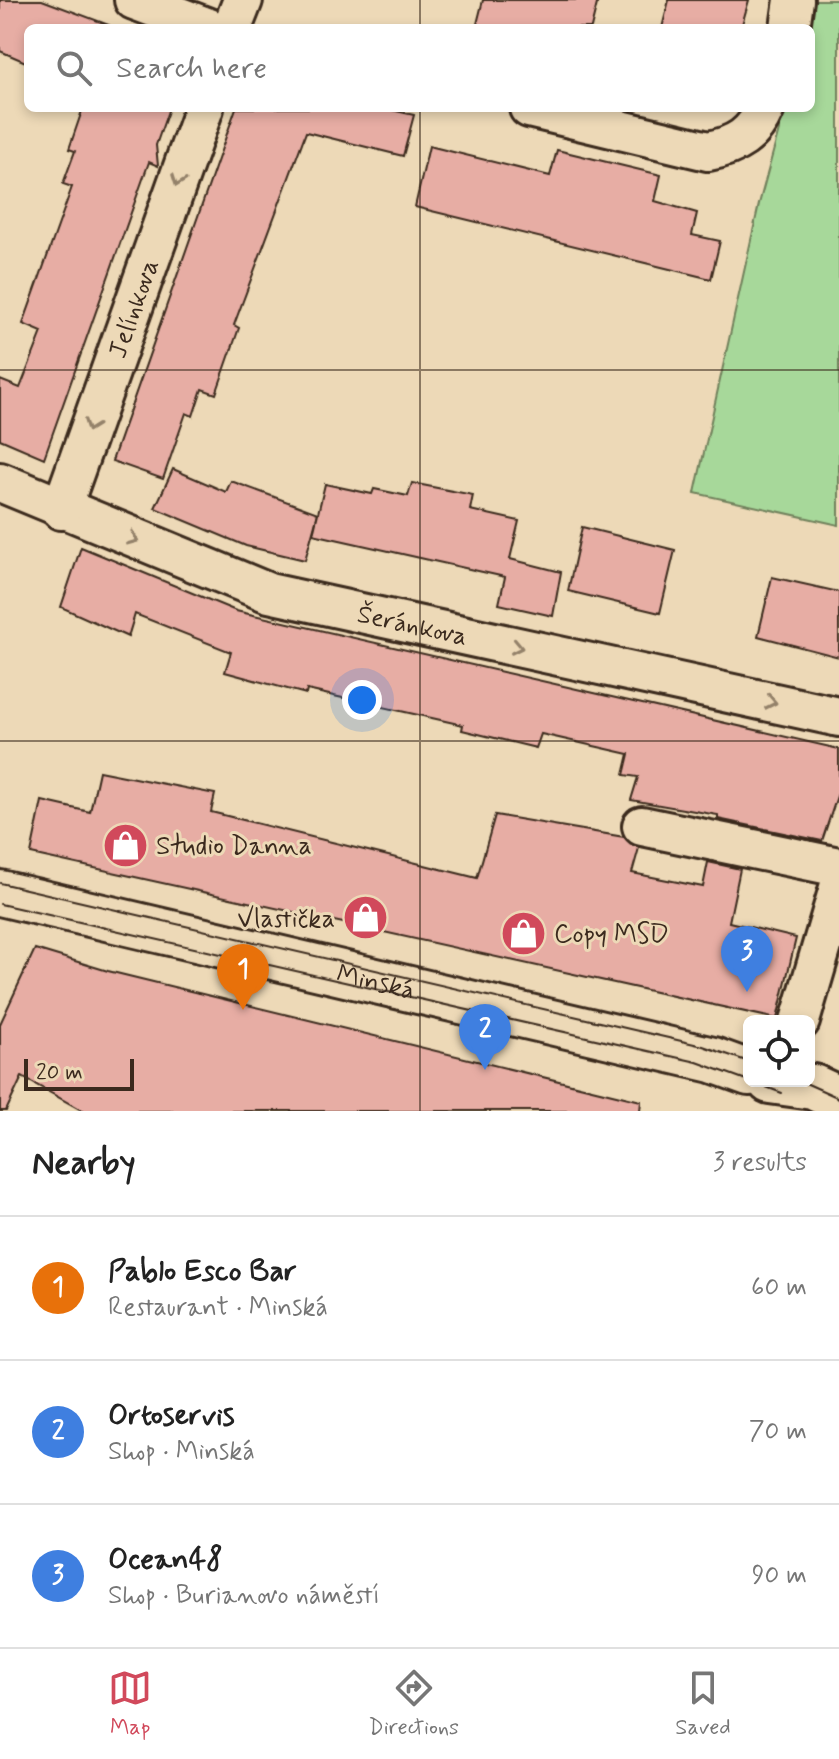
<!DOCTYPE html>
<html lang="en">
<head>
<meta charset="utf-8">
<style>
  :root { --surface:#fff; --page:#f2f2f2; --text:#222; --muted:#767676; --line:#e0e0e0; --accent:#d1495b }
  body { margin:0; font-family:Mynerve,sans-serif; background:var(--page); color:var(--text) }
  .controls { position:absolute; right:24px; bottom:24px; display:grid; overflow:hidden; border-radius:12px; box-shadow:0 4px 12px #0003 }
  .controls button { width:72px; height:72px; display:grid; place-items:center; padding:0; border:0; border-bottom:2px solid var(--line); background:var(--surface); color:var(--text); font:40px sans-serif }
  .scale { position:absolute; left:24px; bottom:20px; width:110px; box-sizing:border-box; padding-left:8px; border:4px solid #3b2a1e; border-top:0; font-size:22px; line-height:28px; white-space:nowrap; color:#3b2a1e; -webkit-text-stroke:6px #edd9b7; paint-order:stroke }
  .you { position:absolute; left:362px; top:700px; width:28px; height:28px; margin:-20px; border:6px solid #fff; border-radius:50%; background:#1a73e8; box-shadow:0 0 0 12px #1a73e833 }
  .badge { display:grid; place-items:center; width:52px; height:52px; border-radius:50%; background:var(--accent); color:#fff; font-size:26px; font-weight:700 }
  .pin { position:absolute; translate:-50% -66px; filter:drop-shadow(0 2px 4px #0008) }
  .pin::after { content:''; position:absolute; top:42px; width:28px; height:24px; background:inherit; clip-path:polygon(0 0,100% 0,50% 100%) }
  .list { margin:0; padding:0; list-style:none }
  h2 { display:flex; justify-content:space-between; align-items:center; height:104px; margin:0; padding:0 32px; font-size:34px }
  h2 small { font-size:26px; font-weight:400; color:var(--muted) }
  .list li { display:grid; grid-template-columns:52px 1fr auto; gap:24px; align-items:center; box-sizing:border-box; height:144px; padding:0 32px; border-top:2px solid var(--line) }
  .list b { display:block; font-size:30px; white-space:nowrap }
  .list p { margin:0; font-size:26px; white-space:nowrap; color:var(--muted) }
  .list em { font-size:26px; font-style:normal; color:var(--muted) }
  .icon { flex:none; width:44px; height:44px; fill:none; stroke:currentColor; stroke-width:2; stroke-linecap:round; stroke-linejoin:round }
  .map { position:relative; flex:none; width:839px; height:1111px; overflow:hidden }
  .search { position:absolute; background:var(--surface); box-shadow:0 4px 12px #0003; left:24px; right:24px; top:24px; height:88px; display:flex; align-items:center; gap:20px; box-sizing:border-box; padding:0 28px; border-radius:12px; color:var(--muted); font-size:30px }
  .sheet { height:536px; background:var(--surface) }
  nav { display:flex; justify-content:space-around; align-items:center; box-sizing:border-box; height:112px; border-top:2px solid var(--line); background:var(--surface); font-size:22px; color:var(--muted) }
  nav a { display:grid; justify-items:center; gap:4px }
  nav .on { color:var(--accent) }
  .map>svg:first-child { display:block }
</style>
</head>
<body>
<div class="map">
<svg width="839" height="1111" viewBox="0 0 839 1111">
  <rect width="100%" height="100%" fill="#edd9b7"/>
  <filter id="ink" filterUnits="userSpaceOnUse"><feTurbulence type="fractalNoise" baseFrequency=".0125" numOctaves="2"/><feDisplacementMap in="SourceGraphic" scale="16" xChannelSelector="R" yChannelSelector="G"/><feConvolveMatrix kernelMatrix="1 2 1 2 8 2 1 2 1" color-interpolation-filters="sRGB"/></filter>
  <g filter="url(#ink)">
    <!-- green -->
    <path fill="#a7d89a" stroke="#71815c" stroke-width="2" d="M 809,0 L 839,0 L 839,525 L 695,493 L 759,204 L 785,108 L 811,108 L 811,28 L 805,28 Z"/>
    <!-- building -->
    <g fill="#e7ada4" stroke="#3b2a1e" stroke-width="2">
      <path d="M 0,0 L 42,0 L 109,25 L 108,28 L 28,28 L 28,63 L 0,51 Z"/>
      <path d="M 483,0 L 598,0 L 591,28 L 476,28 Z"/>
      <path d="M 669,0 L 749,0 L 741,28 L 662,28 Z"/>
      <path d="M 83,108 L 169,108 L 156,145 L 158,166 L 149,162 L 44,458 L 0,439 L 0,380 L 20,388 L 42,332 L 23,324 L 72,187 L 63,184 L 75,151 L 69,149 Z"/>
      <path d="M 236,108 L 383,108 L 414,115 L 403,156 L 306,132 L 234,325 L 239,328 L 216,394 L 202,389 L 193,416 L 186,413 L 163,479 L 112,461 Z"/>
      <path d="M 429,146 L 550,176 L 557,150 L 661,175 L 655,201 L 697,213 L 692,235 L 720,241 L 711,279 L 415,207 Z"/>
      <path d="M 173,469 L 226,492 L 231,481 L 318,513 L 305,560 L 246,546 L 155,508 Z"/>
      <path d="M 412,483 L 473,495 L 470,510 L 519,521 L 510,559 L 561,572 L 553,616 L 499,604 L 505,577 L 313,534 L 325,484 L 372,494 L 374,489 L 408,496 Z"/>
      <path d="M 582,527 L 675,550 L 660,613 L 568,591 Z"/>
      <path d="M 81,547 L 236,611 L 839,749 L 839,790 L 822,841 L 718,819 L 718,815 L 631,800 L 638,777 L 624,775 L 629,754 L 541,734 L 536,748 L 462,730 L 463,725 L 307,690 L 306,694 L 225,672 L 231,652 L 135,614 L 128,637 L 61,607 Z"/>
      <path d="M 772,577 L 839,592 L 839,657 L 758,636 Z"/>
      <path d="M 99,771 L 215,794 L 211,812 L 477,878 L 495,815 L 624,837 L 639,848 L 632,873 L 703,887 L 708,862 L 740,869 L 729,922 L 796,938 L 777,1019 L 31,854 L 42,801 L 90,812 Z"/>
      <path d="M 35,949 L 108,971 L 641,1101 L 640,1111 L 83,1111 L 22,1077 L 6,1111 L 0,1111 L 0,1024 Z"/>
    </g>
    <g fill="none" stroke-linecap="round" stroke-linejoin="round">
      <defs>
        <g id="minor">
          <path d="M 134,0 L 209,28"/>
          <path d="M 232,28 L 243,0"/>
          <path d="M 790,28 L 794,0"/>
          <path d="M 529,108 L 708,151 C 736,146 754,135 765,108"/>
          <path id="s1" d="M 0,482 L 269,593 L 839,717"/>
          <path id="s2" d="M 61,510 L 204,108"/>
          <path d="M 642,826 L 839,867"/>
          <path d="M 800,1021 L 839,888"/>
        </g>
        <g id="tertiary">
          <path id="s3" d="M 0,893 L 713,1060 L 749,1073"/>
          <path d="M 770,1081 L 813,1087 L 839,1099"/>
        </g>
      </defs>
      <!-- minor casing -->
      <use href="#minor" stroke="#3b2a1e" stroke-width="44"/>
      <!-- tertiary casing -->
      <use href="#tertiary" stroke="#3b2a1e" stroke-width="50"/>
      <!-- minor -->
      <use href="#minor" stroke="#edd9b7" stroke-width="38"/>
      <!-- tertiary -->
      <use href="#tertiary" stroke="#edd9b7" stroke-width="44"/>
      <!-- tram -->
      <g stroke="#3b2a1e" stroke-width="2">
        <path d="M 0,883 L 703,1046 L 749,1062"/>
        <path d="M 0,904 L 697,1062 L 749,1081"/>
        <path d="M 750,1081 L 782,1093"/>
        <path d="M 801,1081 L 839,1098"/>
      </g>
    </g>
    <!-- one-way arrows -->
    <defs><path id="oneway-chevron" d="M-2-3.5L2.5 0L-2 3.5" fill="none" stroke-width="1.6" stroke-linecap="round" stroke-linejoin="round" transform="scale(2)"/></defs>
    <g stroke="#94826a">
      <use href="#oneway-chevron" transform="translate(178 181) rotate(110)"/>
      <use href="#oneway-chevron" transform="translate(90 426) rotate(110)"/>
      <use href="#oneway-chevron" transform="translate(133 539) rotate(22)"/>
      <use href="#oneway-chevron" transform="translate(517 647) rotate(12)"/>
      <use href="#oneway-chevron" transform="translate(771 702) rotate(12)"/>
    </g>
  </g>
  <!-- grid -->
  <path fill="none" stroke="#3b2a1e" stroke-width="2" stroke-opacity="0.55" d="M 420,0 L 420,28M 420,108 L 420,1111M 0,370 L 839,370M 0,741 L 839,741"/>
  <!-- icons -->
  <defs>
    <symbol id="shop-disc" viewBox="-11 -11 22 22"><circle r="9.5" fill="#d1495b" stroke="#edd9b7"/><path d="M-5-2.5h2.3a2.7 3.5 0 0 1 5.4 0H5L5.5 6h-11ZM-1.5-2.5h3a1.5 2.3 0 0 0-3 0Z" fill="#fff"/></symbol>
  </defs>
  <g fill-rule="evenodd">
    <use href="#shop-disc" x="100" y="820" width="51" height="51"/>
    <use href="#shop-disc" x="340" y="892" width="51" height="51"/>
    <use href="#shop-disc" x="498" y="908" width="51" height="51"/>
  </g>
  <g text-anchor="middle" stroke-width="6" stroke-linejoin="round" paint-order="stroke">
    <!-- street labels -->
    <g font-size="26" fill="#3b2a1e" stroke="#edd9b7">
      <text dy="9" stroke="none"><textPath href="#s2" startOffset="214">Jelínkova</textPath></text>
      <text dy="9" stroke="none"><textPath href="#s1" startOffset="438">Šeránkova</textPath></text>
      <text dy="9" stroke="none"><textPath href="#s3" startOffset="386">Minská</textPath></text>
    </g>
    <!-- poi labels -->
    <g font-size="26" fill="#3b2a1e" stroke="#edd9b7" text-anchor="start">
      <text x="156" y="854">Studio Danna</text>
      <text x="335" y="927" text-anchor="end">Vlastička</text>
      <text x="554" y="942">Copy MSD</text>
    </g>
  </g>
</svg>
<div class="controls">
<button><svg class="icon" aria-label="locate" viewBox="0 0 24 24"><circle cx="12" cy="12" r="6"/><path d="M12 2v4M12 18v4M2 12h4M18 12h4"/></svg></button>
</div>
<div class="scale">20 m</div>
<div class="you"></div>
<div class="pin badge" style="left:243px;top:1010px;background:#e8710a">1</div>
<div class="pin badge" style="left:485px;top:1070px;background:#3f7fe0">2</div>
<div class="pin badge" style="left:747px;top:992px;background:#3f7fe0">3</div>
<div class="search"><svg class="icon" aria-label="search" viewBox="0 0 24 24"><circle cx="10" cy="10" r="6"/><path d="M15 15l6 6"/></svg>Search here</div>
</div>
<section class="sheet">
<h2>Nearby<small>3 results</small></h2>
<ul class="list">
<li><span class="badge" style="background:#e8710a">1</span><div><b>Pablo Esco Bar</b><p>Restaurant · Minská</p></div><em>60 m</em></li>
<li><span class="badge" style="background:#3f7fe0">2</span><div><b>Ortoservis</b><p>Shop · Minská</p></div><em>70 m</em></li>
<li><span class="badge" style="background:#3f7fe0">3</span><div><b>Ocean48</b><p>Shop · Burianovo náměstí</p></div><em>90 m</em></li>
</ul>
</section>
<nav>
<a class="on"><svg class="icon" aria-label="map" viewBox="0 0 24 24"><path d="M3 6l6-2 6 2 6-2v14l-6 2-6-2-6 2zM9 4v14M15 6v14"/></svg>Map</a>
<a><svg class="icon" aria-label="directions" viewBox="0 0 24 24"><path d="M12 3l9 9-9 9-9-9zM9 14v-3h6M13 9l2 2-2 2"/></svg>Directions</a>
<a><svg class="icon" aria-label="saved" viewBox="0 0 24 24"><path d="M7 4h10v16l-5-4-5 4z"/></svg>Saved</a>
</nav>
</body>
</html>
